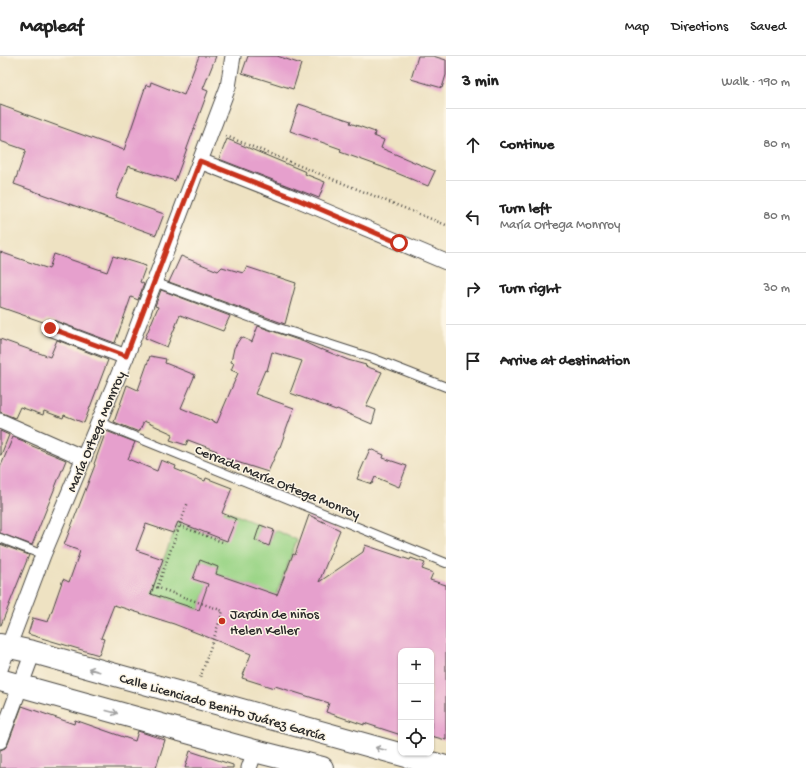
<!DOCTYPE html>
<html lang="en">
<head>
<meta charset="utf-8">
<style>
  :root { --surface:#fff; --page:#f6f6f6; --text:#222; --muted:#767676; --line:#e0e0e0 }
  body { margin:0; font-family:"Gochi Hand",sans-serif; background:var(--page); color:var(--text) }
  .controls { position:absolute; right:12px; bottom:12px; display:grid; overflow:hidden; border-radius:8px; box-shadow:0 1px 3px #0004 }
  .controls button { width:36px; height:36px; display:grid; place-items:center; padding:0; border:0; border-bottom:1px solid var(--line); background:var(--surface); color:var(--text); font:20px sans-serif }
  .stop { position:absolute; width:12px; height:12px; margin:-9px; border:3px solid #c8321e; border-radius:50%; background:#fff }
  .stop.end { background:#c8321e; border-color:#fff; box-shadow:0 1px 4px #0008 }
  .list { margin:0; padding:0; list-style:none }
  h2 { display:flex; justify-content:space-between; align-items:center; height:52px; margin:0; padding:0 16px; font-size:17px }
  h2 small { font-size:13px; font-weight:400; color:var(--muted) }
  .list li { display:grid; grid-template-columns:26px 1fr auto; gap:12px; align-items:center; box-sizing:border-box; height:72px; padding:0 16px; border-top:1px solid var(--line) }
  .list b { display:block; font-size:15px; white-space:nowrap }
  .list p { margin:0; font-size:13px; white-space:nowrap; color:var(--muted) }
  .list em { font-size:13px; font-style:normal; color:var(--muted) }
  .icon { flex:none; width:22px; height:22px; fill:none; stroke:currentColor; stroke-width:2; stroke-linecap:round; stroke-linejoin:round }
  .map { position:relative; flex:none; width:446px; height:712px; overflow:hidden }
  header { display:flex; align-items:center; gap:24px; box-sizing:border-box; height:56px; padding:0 20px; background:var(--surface); border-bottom:1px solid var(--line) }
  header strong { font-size:19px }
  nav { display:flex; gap:22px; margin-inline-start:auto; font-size:14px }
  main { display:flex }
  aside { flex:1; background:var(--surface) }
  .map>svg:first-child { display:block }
</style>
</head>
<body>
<header>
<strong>Mapleaf</strong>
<nav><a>Map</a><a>Directions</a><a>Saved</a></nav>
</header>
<main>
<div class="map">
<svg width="446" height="712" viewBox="0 0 446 712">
  <rect width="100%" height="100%" fill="#fcf5e5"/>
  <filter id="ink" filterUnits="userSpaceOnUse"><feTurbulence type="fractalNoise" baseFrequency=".025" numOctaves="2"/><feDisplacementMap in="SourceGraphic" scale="8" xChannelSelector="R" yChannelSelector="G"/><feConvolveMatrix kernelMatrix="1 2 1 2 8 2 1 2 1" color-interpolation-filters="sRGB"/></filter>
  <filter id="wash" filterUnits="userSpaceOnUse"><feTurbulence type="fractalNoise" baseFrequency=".012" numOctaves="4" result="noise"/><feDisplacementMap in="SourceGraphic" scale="16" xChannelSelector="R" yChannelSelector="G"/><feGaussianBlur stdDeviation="0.9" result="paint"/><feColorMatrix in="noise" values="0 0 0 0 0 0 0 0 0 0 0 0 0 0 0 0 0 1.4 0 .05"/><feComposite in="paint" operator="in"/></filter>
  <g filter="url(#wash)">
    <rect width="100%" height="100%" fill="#eee2c2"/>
    <!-- park -->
    <path fill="#9cd588" stroke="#64805a" d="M 187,443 L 190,471 L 210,478 L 220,453 L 260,469 L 255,484 L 269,490 L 274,474 L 297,484 L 270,555 L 259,533 L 216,518 L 217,511 L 200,504 L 212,529 L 207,531 L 199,554 L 137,534 L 156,523 Z"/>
    <g id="blocks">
      <!-- building -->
      <g fill="#e6a0cd">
        <path d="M 199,0 L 216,0 L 203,33 L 208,35 L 175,125 L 128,110 L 116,141 L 164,158 L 156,179 L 14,128 L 26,94 L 0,85 L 0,49 L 124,94 L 146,29 L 150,30 L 151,26 L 184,39 Z"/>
        <path d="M 248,0 L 277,0 L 301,8 L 293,33 L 242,17 Z"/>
        <path d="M 418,0 L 433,0 L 446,4 L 446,19 L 442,32 L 411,23 Z"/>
        <path d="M 299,48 L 351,65 L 350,67 L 375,76 L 374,80 L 384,84 L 381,92 L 435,115 L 428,130 L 382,111 L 340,96 L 341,93 L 290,75 Z"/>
        <path d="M 227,83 L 306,116 L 305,118 L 325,126 L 319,142 L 219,103 Z"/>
        <path d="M 0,196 L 49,213 L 54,198 L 107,216 L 113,200 L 146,210 L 140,226 L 144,228 L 138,244 L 131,241 L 115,287 L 53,264 L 48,263 L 43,266 L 0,251 Z"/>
        <path d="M 181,200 L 218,215 L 222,211 L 243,217 L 247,211 L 296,227 L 285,268 L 169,226 Z"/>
        <path d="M 161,234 L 230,260 L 223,275 L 180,259 L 167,291 L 145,282 L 158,251 L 155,250 Z"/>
        <path d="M 258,270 L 304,286 L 321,294 L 321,293 L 348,304 L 366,309 L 365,310 L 382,316 L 366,350 L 376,354 L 372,368 L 337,353 L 336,354 L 290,337 L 302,305 L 272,296 L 267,315 L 265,314 L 255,338 L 294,352 L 280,391 L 279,391 L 268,416 L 215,399 L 217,395 L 188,384 L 186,389 L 170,384 L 173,378 L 144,365 L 139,376 L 114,366 L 127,329 L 138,334 L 150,300 L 166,303 L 165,307 L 195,319 L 181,352 L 217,367 L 238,317 L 231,314 L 234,307 L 231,306 L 234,292 L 241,281 L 252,286 Z"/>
        <path d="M 0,283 L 50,301 L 57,284 L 108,304 L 84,367 L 64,359 L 63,362 L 44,355 L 43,359 L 20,351 L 15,362 L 0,356 Z"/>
        <path d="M 0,375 L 9,379 L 1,399 L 0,399 Z"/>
        <path d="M 106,375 L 135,386 L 128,403 L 157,415 L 161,404 L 176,410 L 175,413 L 205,425 L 206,422 L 232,432 L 222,457 L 236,463 L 227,485 L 178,466 L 173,477 L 146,468 L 136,494 L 163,503 L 151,538 L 199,554 L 208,528 L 193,523 L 200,504 L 218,511 L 216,518 L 277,539 L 293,498 L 295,499 L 309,459 L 340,474 L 319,526 L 363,496 L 365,489 L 410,504 L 411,502 L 425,507 L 422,513 L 433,517 L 430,524 L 446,529 L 446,684 L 431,680 L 431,595 L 401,595 L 401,679 L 364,667 L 364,669 L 326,656 L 329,647 L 275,630 L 274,632 L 242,622 L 251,598 L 174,568 L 114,549 L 101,582 L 104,583 L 99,599 L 28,578 L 33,562 L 48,566 L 63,523 L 69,526 L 80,495 L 64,489 L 95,409 L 94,408 Z"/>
        <path d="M 13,381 L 26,386 L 25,387 L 66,404 L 32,489 L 0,477 L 0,412 Z"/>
        <path d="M 370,393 L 384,399 L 383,402 L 407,410 L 399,431 L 375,421 L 372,428 L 357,423 Z"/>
        <path d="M 260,469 L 274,474 L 269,490 L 255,484 Z"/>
        <path d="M 0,488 L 29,499 L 1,569 L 0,569 Z"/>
        <path d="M 22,650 L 74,668 L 75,664 L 135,685 L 138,675 L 165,684 L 156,712 L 0,712 L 0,694 L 5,692 L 8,688 Z"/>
        <path d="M 190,695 L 233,709 L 233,712 L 185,712 Z"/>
      </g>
    </g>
  </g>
  <g filter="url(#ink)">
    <use href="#blocks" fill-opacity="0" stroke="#484642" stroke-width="1"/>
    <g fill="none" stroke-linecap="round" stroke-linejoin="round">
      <defs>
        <g id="lane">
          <path d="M 154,226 L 279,272 L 372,302 L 446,331"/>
          <path d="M 99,366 L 446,507"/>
          <path d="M 0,482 L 43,499"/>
        </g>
        <g id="street">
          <path d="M 200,105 L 299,144 L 446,206"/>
          <path d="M 50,272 L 126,301"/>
          <path d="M 0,365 L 84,402"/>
          <path d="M 0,613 L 43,499 L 126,301 L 228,31 L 233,0"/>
          <path d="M 0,685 L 33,596"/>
          <path d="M 249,712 L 255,695"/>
        </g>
        <g id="secondary">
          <path d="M 0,589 L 33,596 L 446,711"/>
          <path d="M 0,624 L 255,695 L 322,712"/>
        </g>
      </defs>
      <!-- lane casing -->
      <use href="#lane" stroke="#484642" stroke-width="10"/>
      <!-- street casing -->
      <use href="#street" stroke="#484642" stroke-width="17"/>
      <!-- secondary casing -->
      <use href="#secondary" stroke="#484642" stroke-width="24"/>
      <!-- path -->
      <g stroke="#484642" stroke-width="2.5" stroke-dasharray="1 3" stroke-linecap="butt">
        <path d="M 226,80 L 446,169"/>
        <path d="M 180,470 L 225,487"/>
        <path d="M 157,532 L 188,446"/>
        <path d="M 151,538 L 153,530 L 223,555 L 200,622"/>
      </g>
      <!-- lane -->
      <use href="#lane" stroke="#fff" stroke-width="8"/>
      <!-- street -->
      <use href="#street" stroke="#fff" stroke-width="15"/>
      <!-- secondary -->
      <use href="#secondary" stroke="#fff" stroke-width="22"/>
    </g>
    <!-- one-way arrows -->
    <defs><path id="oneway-shaft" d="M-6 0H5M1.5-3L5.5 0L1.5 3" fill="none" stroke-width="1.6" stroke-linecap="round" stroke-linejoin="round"/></defs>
    <g stroke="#a0a0a0">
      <use href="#oneway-shaft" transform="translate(94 614) rotate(-164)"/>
      <use href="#oneway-shaft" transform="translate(112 656) rotate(15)"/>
      <use href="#oneway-shaft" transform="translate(381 693) rotate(-165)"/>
    </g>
  </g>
  <g fill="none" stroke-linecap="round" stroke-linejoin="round" filter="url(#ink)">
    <!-- route -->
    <path stroke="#c8321e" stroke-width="5" d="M 50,272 L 126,300 L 200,105 L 299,144 L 399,187"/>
  </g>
  <!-- markers -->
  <circle fill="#c8321e" stroke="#fcf5e5" stroke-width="1.5" cx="222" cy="565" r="4"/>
  <g text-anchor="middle" stroke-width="3" stroke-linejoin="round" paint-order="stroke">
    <!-- street labels -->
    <g font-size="14" fill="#2b2b2b" stroke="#fcf5e5">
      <text transform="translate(95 375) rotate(-67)" y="5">María Ortega Monrroy</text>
      <text transform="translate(278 425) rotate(22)" y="5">Cerrada María Ortega Monroy</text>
      <text transform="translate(223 650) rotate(16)" y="5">Calle Licenciado Benito Juárez García</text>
    </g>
    <!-- poi labels -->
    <g font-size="14" fill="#2b2b2b" stroke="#fcf5e5" text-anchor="start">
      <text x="230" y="562">Jardin de niños<tspan x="230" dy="16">Helen Keller</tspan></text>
    </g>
  </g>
</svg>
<div class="controls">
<button>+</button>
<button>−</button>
<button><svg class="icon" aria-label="locate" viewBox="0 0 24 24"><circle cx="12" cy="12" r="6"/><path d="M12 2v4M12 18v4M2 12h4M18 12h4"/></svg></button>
</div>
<div class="stop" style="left:399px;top:187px"></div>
<div class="stop end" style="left:50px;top:272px"></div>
</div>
<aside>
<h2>3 min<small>Walk · 190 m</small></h2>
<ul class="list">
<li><svg class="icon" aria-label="ahead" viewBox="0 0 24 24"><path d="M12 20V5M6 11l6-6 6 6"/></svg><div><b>Continue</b></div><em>80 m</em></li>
<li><svg class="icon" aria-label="left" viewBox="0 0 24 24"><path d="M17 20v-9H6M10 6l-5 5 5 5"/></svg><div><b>Turn left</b><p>María Ortega Monrroy</p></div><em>80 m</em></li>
<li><svg class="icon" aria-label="right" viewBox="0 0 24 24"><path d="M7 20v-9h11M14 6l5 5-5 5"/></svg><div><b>Turn right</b></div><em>30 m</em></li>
<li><svg class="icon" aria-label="arrive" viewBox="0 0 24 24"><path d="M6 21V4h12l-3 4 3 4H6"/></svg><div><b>Arrive at destination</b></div></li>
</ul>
</aside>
</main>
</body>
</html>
